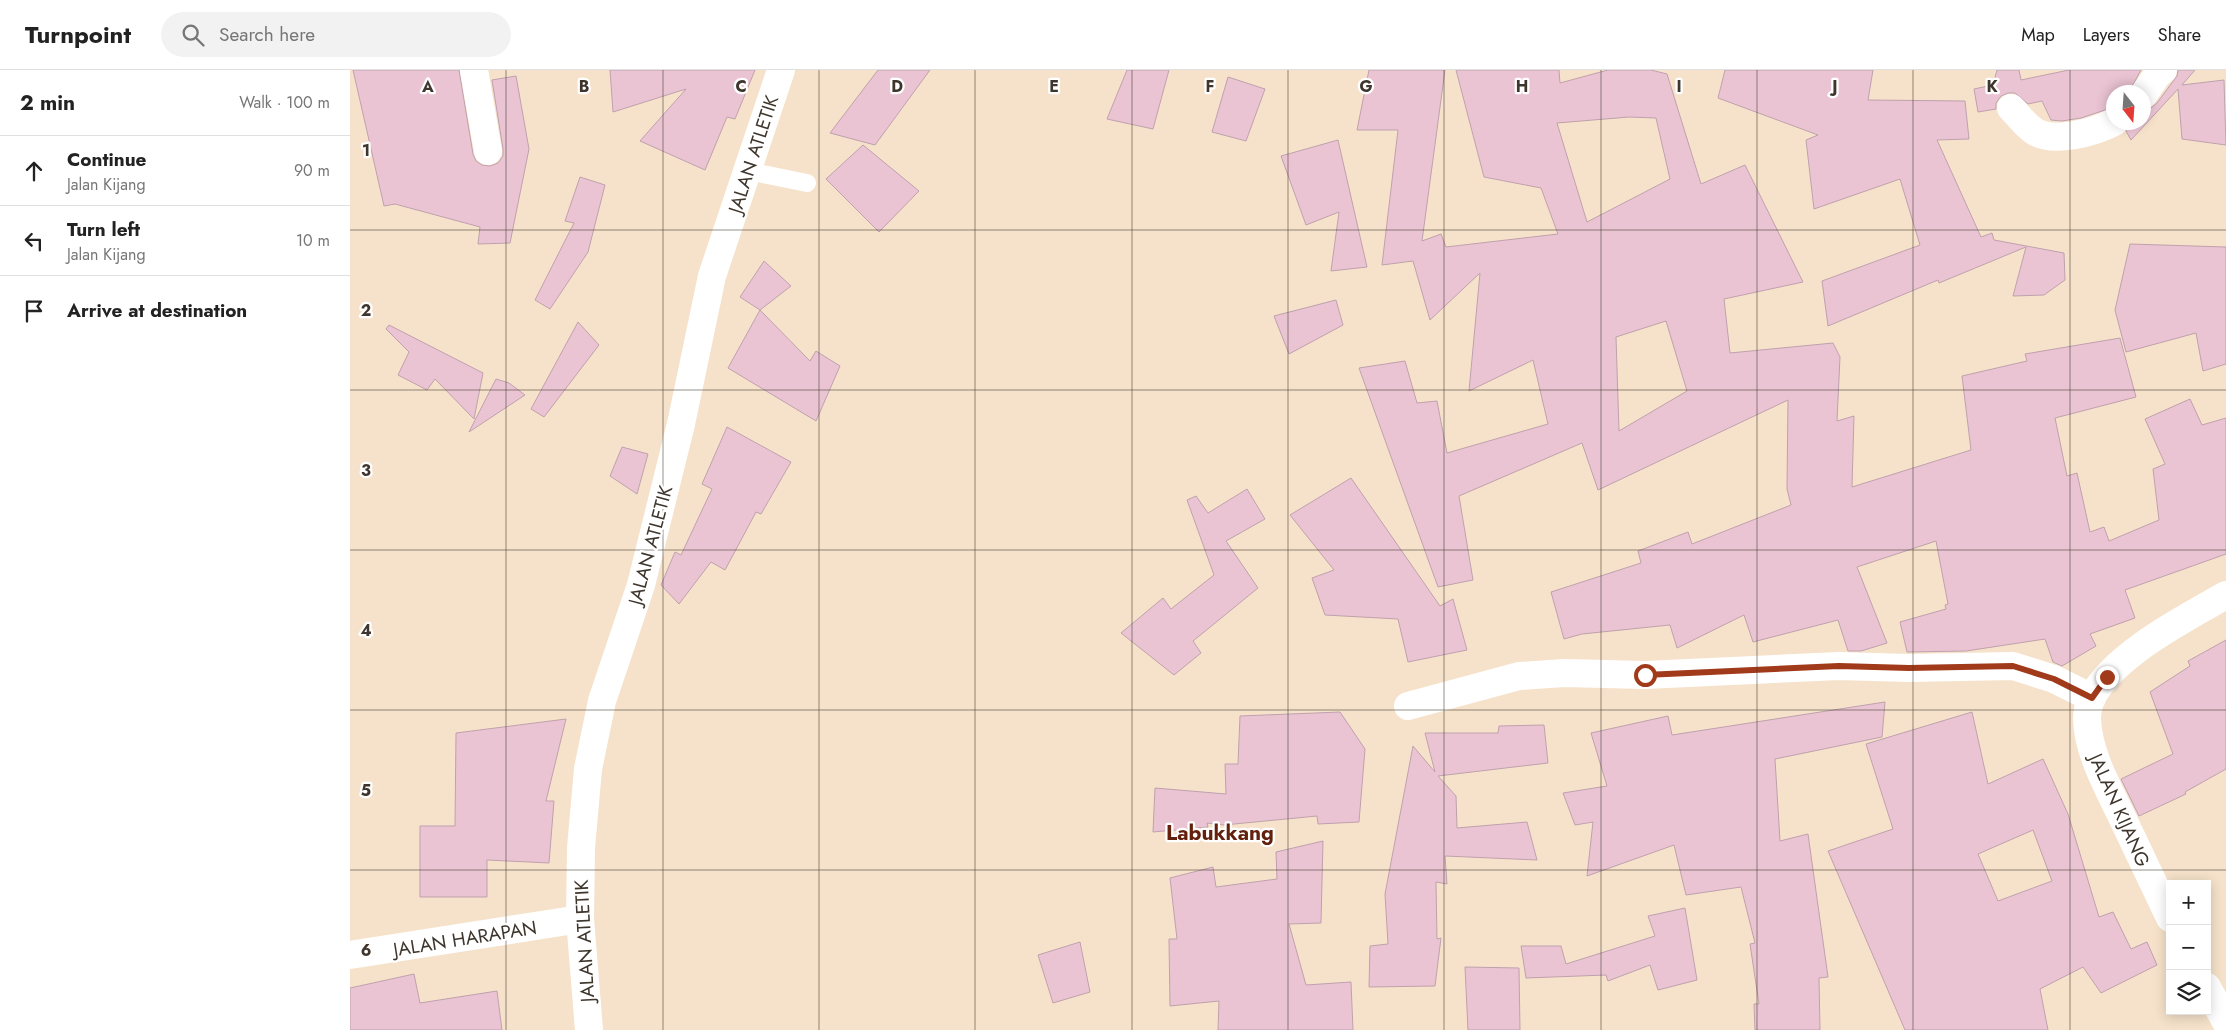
<!DOCTYPE html>
<html lang="en">
<head>
<meta charset="utf-8">
<style>
  :root { --surface:#fff; --page:#f2f2f2; --text:#222; --muted:#767676; --line:#e0e0e0 }
  body { margin:0; font-family:Jost,sans-serif; background:var(--page); color:var(--text) }
  .controls { position:absolute; right:15px; bottom:15px; display:grid; overflow:hidden; border-radius:0px; box-shadow:0 2px 12px #0003 }
  .controls button { width:45px; height:45px; display:grid; place-items:center; padding:0; border:0; border-bottom:1px solid var(--line); background:var(--surface); color:var(--text); font:25px sans-serif }
  .compass { position:absolute; left:1756px; top:15px; width:45px; height:45px; border-radius:50%; background:var(--surface); box-shadow:0 2px 12px #0003; rotate:163deg }
  .stop { position:absolute; width:15px; height:15px; margin:-11px; border:4px solid #a13a1a; border-radius:50%; background:#fff }
  .stop.end { background:#a13a1a; border-color:#fff; box-shadow:0 1px 5px #0008 }
  .list { margin:0; padding:0; list-style:none }
  h2 { display:flex; justify-content:space-between; align-items:center; height:65px; margin:0; padding:0 20px; font-size:21px }
  h2 small { font-size:16px; font-weight:400; color:var(--muted) }
  .list li { display:grid; grid-template-columns:32px 1fr auto; gap:15px; align-items:center; box-sizing:border-box; height:70px; padding:0 20px; border-top:1px solid var(--line) }
  .list b { display:block; font-size:19px; white-space:nowrap }
  .list p { margin:0; font-size:16px; white-space:nowrap; color:var(--muted) }
  .list em { font-size:16px; font-style:normal; color:var(--muted) }
  .icon { flex:none; width:28px; height:28px; fill:none; stroke:currentColor; stroke-width:2; stroke-linecap:round; stroke-linejoin:round }
  .map { position:relative; flex:none; width:1876px; height:960px; overflow:hidden }
  header { display:flex; align-items:center; gap:30px; box-sizing:border-box; height:70px; padding:0 25px; background:var(--surface); border-bottom:1px solid var(--line) }
  header strong { font-size:24px }
  nav { display:flex; gap:28px; margin-inline-start:auto; font-size:18px }
  .search { width:350px; height:45px; background:var(--page); display:flex; align-items:center; gap:12px; box-sizing:border-box; padding:0 18px; border-radius:28px; color:var(--muted); font-size:19px }
  main { display:flex }
  aside { flex:1; background:var(--surface) }
  .map>svg:first-child { display:block }
</style>
</head>
<body>
<header>
<strong>Turnpoint</strong>
<div class="search"><svg class="icon" aria-label="search" viewBox="0 0 24 24"><circle cx="10" cy="10" r="6"/><path d="M15 15l6 6"/></svg>Search here</div>
<nav><a>Map</a><a>Layers</a><a>Share</a></nav>
</header>
<main>
<aside>
<h2>2 min<small>Walk · 100 m</small></h2>
<ul class="list">
<li><svg class="icon" aria-label="ahead" viewBox="0 0 24 24"><path d="M12 20V5M6 11l6-6 6 6"/></svg><div><b>Continue</b><p>Jalan Kijang</p></div><em>90 m</em></li>
<li><svg class="icon" aria-label="left" viewBox="0 0 24 24"><path d="M17 20v-9H6M10 6l-5 5 5 5"/></svg><div><b>Turn left</b><p>Jalan Kijang</p></div><em>10 m</em></li>
<li><svg class="icon" aria-label="arrive" viewBox="0 0 24 24"><path d="M6 21V4h12l-3 4 3 4H6"/></svg><div><b>Arrive at destination</b></div></li>
</ul>
</aside>
<div class="map">
<svg width="1876" height="960" viewBox="0 0 1876 960">
  <rect width="100%" height="100%" fill="#f6e2ca"/>
  <!-- building -->
  <g fill="#ebc4d3" stroke="#bfa1ad" fill-rule="evenodd">
    <path d="M 3,0 L 109,0 L 123,84 L 126,91 L 132,95 L 140,96 L 148,93 L 153,86 L 153,79 L 142,10 L 166,6 L 179,79 L 160,173 L 128,174 L 130,157 L 45,134 L 34,136 Z"/>
    <path d="M 260,0 L 405,0 L 385,49 L 377,47 L 355,100 L 290,71 L 336,19 L 263,42 Z"/>
    <path d="M 528,0 L 580,0 L 525,75 L 480,63 Z"/>
    <path d="M 777,0 L 819,0 L 803,59 L 757,49 Z"/>
    <path d="M 1019,0 L 1095,0 L 1072,171 L 1091,164 L 1096,177 L 1208,164 L 1191,118 L 1134,107 L 1106,0 L 1209,0 L 1210,13 L 1258,0 L 1301,0 L 1317,4 L 1351,114 L 1395,95 L 1453,212 L 1374,229 L 1380,283 L 1483,273 L 1490,287 L 1487,351 L 1504,346 L 1502,417 L 1621,380 L 1612,306 L 1677,291 L 1675,284 L 1770,268 L 1786,327 L 1705,348 L 1717,406 L 1727,403 L 1740,462 L 1754,457 L 1759,471 L 1809,450 L 1803,399 L 1815,394 L 1795,349 L 1840,329 L 1852,355 L 1876,348 L 1876,484 L 1775,520 L 1785,548 L 1740,564 L 1746,576 L 1712,596 L 1703,592 L 1695,569 L 1616,581 L 1557,582 L 1550,552 L 1596,539 L 1595,535 L 1598,534 L 1586,471 L 1507,497 L 1537,573 L 1511,581 L 1498,581 L 1488,550 L 1403,572 L 1394,545 L 1327,578 L 1320,555 L 1232,564 L 1214,569 L 1201,522 L 1291,493 L 1288,481 L 1338,462 L 1342,474 L 1441,435 L 1437,419 L 1438,330 L 1248,420 L 1232,373 L 1109,426 L 1123,510 L 1088,517 L 1009,298 L 1055,291 L 1067,333 L 1087,331 L 1097,383 L 1198,354 L 1183,290 L 1119,321 L 1130,203 L 1080,250 L 1063,191 L 1032,195 L 1048,60 L 1007,60 ZM 1279,47 L 1306,48 L 1320,109 L 1237,152 L 1207,53 ZM 1316,251 L 1337,321 L 1269,361 L 1266,267 Z"/>
    <path d="M 1375,0 L 1523,0 L 1518,30 L 1615,31 L 1619,69 L 1587,70 L 1631,167 L 1642,163 L 1644,170 L 1714,183 L 1715,210 L 1694,225 L 1663,226 L 1676,177 L 1589,213 L 1588,210 L 1478,256 L 1472,211 L 1570,175 L 1550,109 L 1464,139 L 1456,70 L 1468,65 L 1368,28 Z"/>
    <path d="M 1647,0 L 1669,0 L 1671,10 L 1719,0 L 1791,0 L 1779,22 L 1764,22 L 1764,37 L 1731,48 L 1712,51 L 1701,50 L 1692,31 L 1678,34 L 1665,23 L 1658,23 L 1651,26 L 1646,33 L 1646,39 L 1628,42 L 1624,19 L 1643,15 Z"/>
    <path d="M 1828,0 L 1845,0 L 1832,15 L 1874,10 L 1876,75 L 1832,69 L 1828,19 L 1781,70 L 1776,61 L 1779,52 L 1794,52 L 1794,40 L 1801,38 L 1807,33 L 1827,6 Z"/>
    <path d="M 878,7 L 915,19 L 896,71 L 862,62 Z"/>
    <path d="M 988,70 L 1017,197 L 981,201 L 989,142 L 956,155 L 931,86 Z"/>
    <path d="M 513,75 L 569,121 L 529,162 L 476,109 Z"/>
    <path d="M 230,107 L 255,115 L 238,182 L 200,239 L 185,230 L 224,153 L 215,151 Z"/>
    <path d="M 1780,174 L 1876,177 L 1876,294 L 1853,301 L 1846,263 L 1776,282 L 1765,240 Z"/>
    <path d="M 414,191 L 441,216 L 410,240 L 390,227 Z"/>
    <path d="M 986,230 L 993,255 L 939,284 L 924,246 Z"/>
    <path d="M 410,240 L 460,291 L 466,281 L 490,296 L 466,351 L 378,298 Z"/>
    <path d="M 228,252 L 249,275 L 194,347 L 181,339 Z"/>
    <path d="M 39,255 L 133,303 L 124,349 L 85,309 L 77,320 L 48,305 L 59,282 L 36,259 Z"/>
    <path d="M 146,309 L 159,313 L 175,325 L 119,362 Z"/>
    <path d="M 377,357 L 441,392 L 411,444 L 406,442 L 375,500 L 361,492 L 329,534 L 311,515 L 325,482 L 331,485 L 362,419 L 352,414 Z"/>
    <path d="M 272,377 L 298,384 L 287,424 L 260,406 Z"/>
    <path d="M 1001,408 L 1090,536 L 1103,529 L 1117,580 L 1058,592 L 1048,549 L 975,545 L 962,508 L 984,500 L 940,445 Z"/>
    <path d="M 897,419 L 915,449 L 876,471 L 908,518 L 843,571 L 851,583 L 824,605 L 771,563 L 813,528 L 821,539 L 864,505 L 837,430 L 846,426 L 858,443 Z"/>
    <path d="M 1876,570 L 1876,699 L 1835,722 L 1836,724 L 1789,746 L 1771,709 L 1823,684 L 1800,622 L 1840,596 L 1838,591 Z"/>
    <path d="M 1535,632 L 1532,667 L 1425,689 L 1430,771 L 1458,764 L 1478,907 L 1469,908 L 1470,960 L 1405,960 L 1404,934 L 1409,934 L 1400,874 L 1405,873 L 1391,817 L 1336,825 L 1324,775 L 1237,806 L 1243,752 L 1225,755 L 1213,723 L 1257,716 L 1241,663 L 1318,646 L 1322,665 Z"/>
    <path d="M 990,642 L 1015,679 L 1009,752 L 968,754 L 967,746 L 874,755 L 857,753 L 858,757 L 803,762 L 805,718 L 876,724 L 875,694 L 888,694 L 890,646 Z"/>
    <path d="M 1622,642 L 1638,714 L 1693,689 L 1718,744 L 1749,847 L 1763,842 L 1781,879 L 1797,872 L 1807,895 L 1751,923 L 1733,897 L 1690,919 L 1698,960 L 1555,960 L 1478,781 L 1543,759 L 1516,674 ZM 1683,760 L 1702,811 L 1648,831 L 1628,784 Z"/>
    <path d="M 216,649 L 196,731 L 204,731 L 199,793 L 137,790 L 137,827 L 70,827 L 70,756 L 105,756 L 106,663 Z"/>
    <path d="M 1194,655 L 1198,693 L 1088,706 L 1106,726 L 1107,758 L 1177,752 L 1187,790 L 1095,786 L 1097,814 L 1086,812 L 1087,869 L 1091,868 L 1085,916 L 1019,917 L 1020,876 L 1038,874 L 1035,824 L 1063,676 L 1085,702 L 1075,663 L 1148,663 L 1149,656 Z"/>
    <path d="M 973,771 L 971,853 L 939,854 L 956,915 L 1001,912 L 1003,960 L 868,960 L 869,931 L 820,936 L 819,869 L 827,869 L 820,808 L 863,797 L 866,817 L 927,809 L 926,782 Z"/>
    <path d="M 1335,838 L 1347,910 L 1308,920 L 1300,895 L 1258,911 L 1256,905 L 1176,908 L 1171,876 L 1211,876 L 1216,894 L 1305,866 L 1298,846 Z"/>
    <path d="M 730,872 L 740,922 L 703,933 L 688,885 Z"/>
    <path d="M 1115,897 L 1169,898 L 1170,960 L 1118,960 Z"/>
    <path d="M 64,904 L 70,933 L 147,921 L 152,960 L 0,960 L 0,918 Z"/>
  </g>
  <g fill="none" stroke-linecap="round" stroke-linejoin="round">
    <!-- lane -->
    <path stroke="#fff" stroke-width="18" d="M 398,101 L 457,113"/>
    <!-- street -->
    <g stroke="#fff" stroke-width="28">
      <path d="M 124,0 L 138,81"/>
      <path d="M 1794,24 L 1807,5 L 1813,0"/>
      <path d="M 1661,38 C 1668,45 1675,55 1684,61 C 1703,74 1745,62 1764,52"/>
      <path d="M 1058,636 L 1169,606 L 1214,603 L 1295,605 L 1489,596 L 1559,598 L 1663,596 L 1704,609 L 1742,628"/>
      <path d="M 1820,848 C 1804,814 1787,779 1771,745 C 1757,716 1738,682 1737,649 C 1737,643 1739,633 1742,627 C 1765,584 1834,549 1876,525"/>
      <path d="M 0,885 L 230,849"/>
      <path d="M 1857,917 L 1876,952"/>
      <path d="M 239,960 L 230,849 L 231,778 L 238,699 L 252,631 L 291,515 L 331,354 L 362,206 L 431,0"/>
    </g>
  </g>
  <g fill="none" stroke-linecap="round" stroke-linejoin="round">
    <!-- route -->
    <path stroke="#a13a1a" stroke-width="6" d="M 1295,605 L 1489,596 L 1559,598 L 1663,596 L 1704,609 L 1742,628 L 1757,607"/>
  </g>
  <!-- grid -->
  <path fill="none" stroke="#3e362d" stroke-width="1" stroke-opacity="0.55" d="M 156,0 L 156,960M 313,0 L 313,960M 469,0 L 469,960M 625,0 L 625,960M 782,0 L 782,960M 938,0 L 938,960M 1094,0 L 1094,960M 1251,0 L 1251,960M 1407,0 L 1407,960M 1563,0 L 1563,960M 1720,0 L 1720,960M 0,160 L 1876,160M 0,320 L 1876,320M 0,480 L 1876,480M 0,640 L 1876,640M 0,800 L 1876,800"/>
  <g text-anchor="middle" stroke-width="4.5" stroke-linejoin="round" paint-order="stroke">
    <!-- street labels -->
    <g font-size="19" fill="#3e362d" stroke="#fff">
      <text transform="translate(403 84) rotate(-72)" y="7">JALAN ATLETIK</text>
      <text transform="translate(300 475) rotate(-75)" y="7">JALAN ATLETIK</text>
      <text transform="translate(1770 740) rotate(66)" y="7">JALAN KIJANG</text>
      <text transform="translate(115 868) rotate(-9)" y="7">JALAN HARAPAN</text>
      <text transform="translate(234 871) rotate(-93)" y="7">JALAN ATLETIK</text>
    </g>
    <!-- quarter labels -->
    <g font-size="21" font-weight="bold" fill="#63210d" stroke="#fff">
      <text x="870" y="770">Labukkang</text>
    </g>
  </g>
  <g font-size="16" text-anchor="middle" font-weight="bold" fill="#3e362d" stroke="#fff" stroke-width="4.5" stroke-linejoin="round" paint-order="stroke">
    <text x="78" y="22">A</text>
    <text x="234" y="22">B</text>
    <text x="391" y="22">C</text>
    <text x="547" y="22">D</text>
    <text x="704" y="22">E</text>
    <text x="860" y="22">F</text>
    <text x="1016" y="22">G</text>
    <text x="1172" y="22">H</text>
    <text x="1329" y="22">I</text>
    <text x="1485" y="22">J</text>
    <text x="1642" y="22">K</text>
    <text x="16" y="86">1</text>
    <text x="16" y="246">2</text>
    <text x="16" y="406">3</text>
    <text x="16" y="566">4</text>
    <text x="16" y="726">5</text>
    <text x="16" y="886">6</text>
  </g>
</svg>
<div class="controls">
<button>+</button>
<button>−</button>
<button><svg class="icon" aria-label="layers" viewBox="0 0 24 24"><path d="M12 4l9 5-9 5-9-5zM3 14l9 5 9-5"/></svg></button>
</div>
<svg class="compass" viewBox="-18 -18 36 36"><path d="M0-13l5 13h-10z" fill="#e53935"/><path d="M0 13l5-13h-10z" fill="#767676"/></svg>
<div class="stop" style="left:1295px;top:605px"></div>
<div class="stop end" style="left:1757px;top:607px"></div>
</div>
</main>
</body>
</html>
